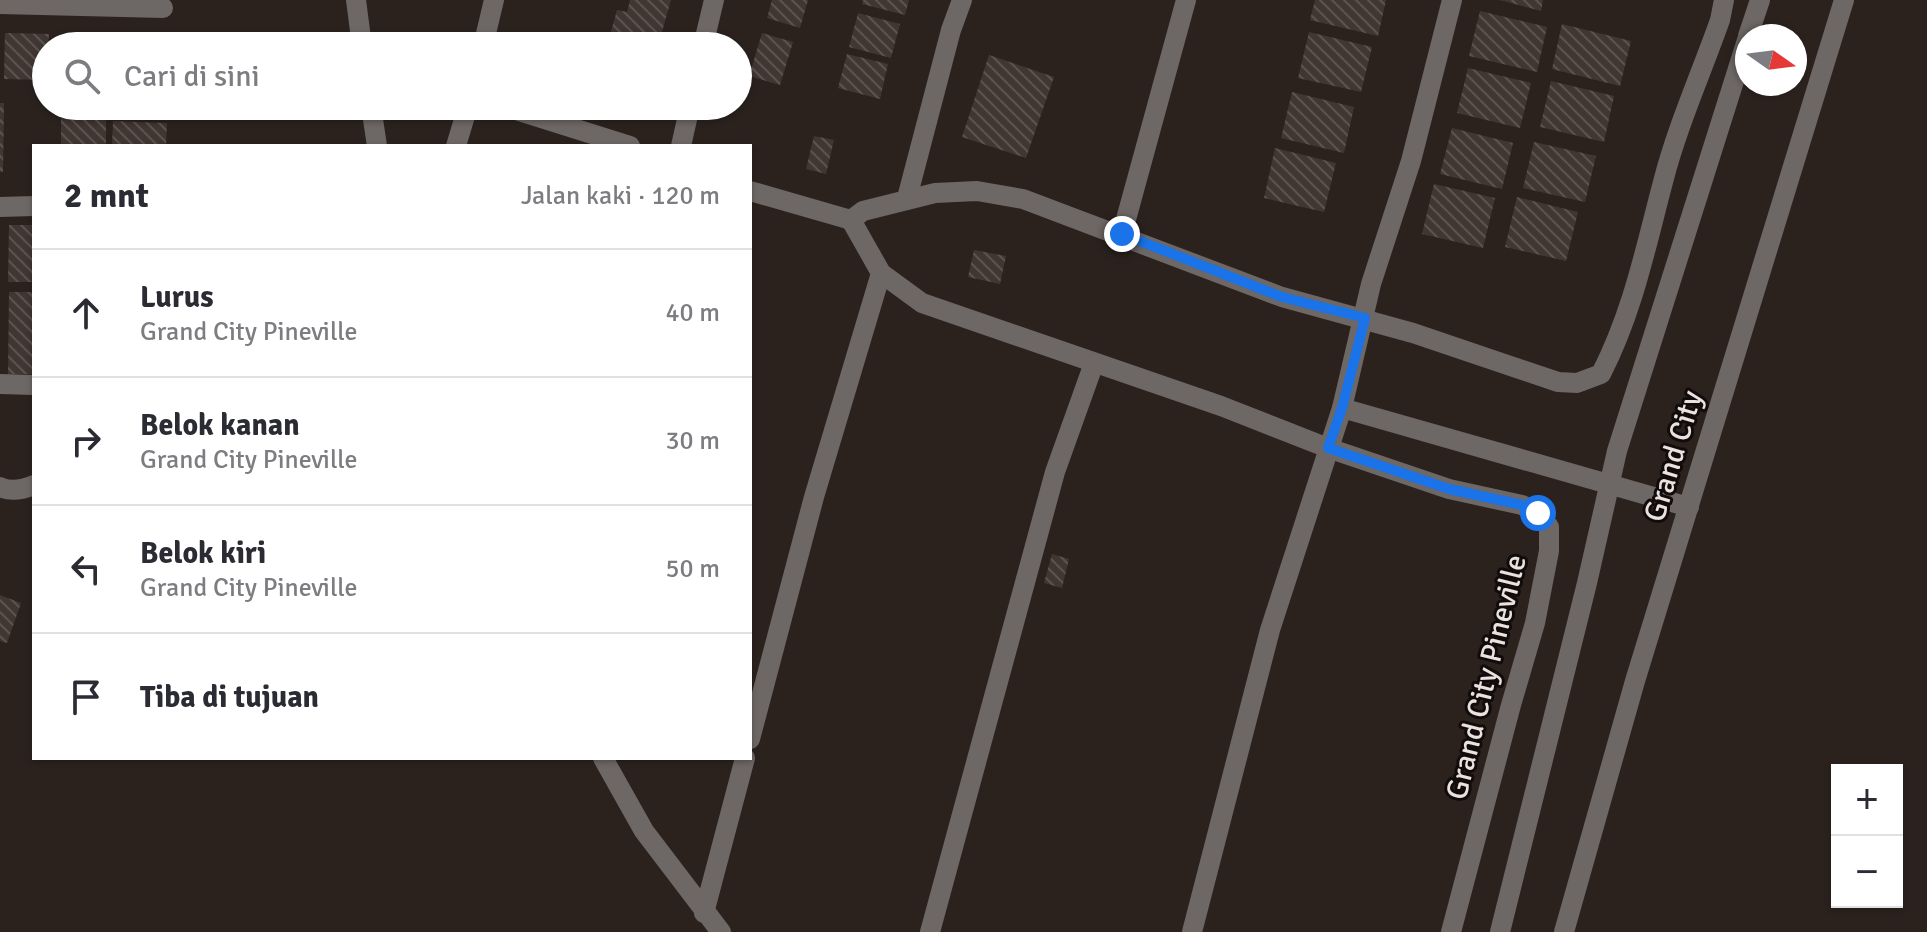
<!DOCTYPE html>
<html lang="id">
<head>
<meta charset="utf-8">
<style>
  :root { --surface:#fff; --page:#f7f7f7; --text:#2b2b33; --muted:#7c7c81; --line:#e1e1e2 }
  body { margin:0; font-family:Signika,sans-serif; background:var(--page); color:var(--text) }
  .controls { position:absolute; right:24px; bottom:24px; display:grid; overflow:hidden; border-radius:0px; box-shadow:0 2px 6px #0004 }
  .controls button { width:72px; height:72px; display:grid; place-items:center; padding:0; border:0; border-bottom:2px solid var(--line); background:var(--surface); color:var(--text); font:40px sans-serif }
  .compass { position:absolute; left:1735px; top:24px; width:72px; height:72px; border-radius:50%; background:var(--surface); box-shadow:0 2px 6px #0004; rotate:104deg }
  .stop { position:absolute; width:24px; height:24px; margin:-18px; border:6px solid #1a73e8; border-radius:50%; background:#fff }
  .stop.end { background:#1a73e8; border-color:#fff; box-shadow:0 2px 8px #0008 }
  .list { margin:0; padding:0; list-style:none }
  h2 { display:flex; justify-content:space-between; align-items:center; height:104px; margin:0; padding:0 32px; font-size:34px }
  h2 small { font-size:26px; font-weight:400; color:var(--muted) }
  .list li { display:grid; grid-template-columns:52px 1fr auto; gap:24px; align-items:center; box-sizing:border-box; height:128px; padding:0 32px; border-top:2px solid var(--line) }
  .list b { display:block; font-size:30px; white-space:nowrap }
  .list p { margin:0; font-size:26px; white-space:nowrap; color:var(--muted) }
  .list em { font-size:26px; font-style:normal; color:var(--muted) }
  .icon { flex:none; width:44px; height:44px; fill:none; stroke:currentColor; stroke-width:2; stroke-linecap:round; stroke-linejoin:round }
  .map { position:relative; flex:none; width:1927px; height:932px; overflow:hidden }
  .search { position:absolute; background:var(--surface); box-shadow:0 2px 6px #0004; left:32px; top:32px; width:720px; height:88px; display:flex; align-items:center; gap:20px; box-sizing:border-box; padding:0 28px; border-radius:44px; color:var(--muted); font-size:30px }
  .panel { position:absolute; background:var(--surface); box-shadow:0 2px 6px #0004; left:32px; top:144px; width:720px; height:616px; border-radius:0px }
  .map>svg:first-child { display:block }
</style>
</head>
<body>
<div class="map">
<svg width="1927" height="932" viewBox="0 0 1927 932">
  <defs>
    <pattern id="building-back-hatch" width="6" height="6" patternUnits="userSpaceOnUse" patternTransform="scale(2)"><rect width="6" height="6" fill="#403632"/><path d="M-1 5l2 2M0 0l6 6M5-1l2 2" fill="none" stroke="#5c534f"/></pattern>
  </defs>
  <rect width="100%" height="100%" fill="#2b221e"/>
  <!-- building -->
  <g fill="url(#building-back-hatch)">
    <path d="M 630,0 L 671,0 L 658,46 L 634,46 L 609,39 L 617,10 L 627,12 Z"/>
    <path d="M 772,0 L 808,0 L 800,28 L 767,18 Z"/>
    <path d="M 863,0 L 909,0 L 905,15 L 862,4 Z"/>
    <path d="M 1315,0 L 1386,0 L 1378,36 L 1310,20 Z"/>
    <path d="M 1500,0 L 1543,0 L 1541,11 Z"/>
    <path d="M 1480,11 L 1547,27 L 1537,72 L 1469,56 Z"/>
    <path d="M 858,13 L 900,24 L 891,58 L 849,47 Z"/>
    <path d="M 1562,24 L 1631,41 L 1620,86 L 1552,69 Z"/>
    <path d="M 1309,32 L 1372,47 L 1361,92 L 1298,78 Z"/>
    <path d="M 5,33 L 49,34 L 46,80 L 4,79 Z"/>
    <path d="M 762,33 L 793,42 L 780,85 L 749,76 Z"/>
    <path d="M 847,54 L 888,64 L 880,99 L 838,88 Z"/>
    <path d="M 989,55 L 1054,77 L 1026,158 L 962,137 Z"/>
    <path d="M 1468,68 L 1531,83 L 1520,128 L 1457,113 Z"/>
    <path d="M 1551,81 L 1614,96 L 1604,142 L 1540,127 Z"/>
    <path d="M 1292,92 L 1354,107 L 1344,153 L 1281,138 Z"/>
    <path d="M 0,103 L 4,103 L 3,172 L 0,172 Z"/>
    <rect x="61" y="118" width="45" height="28"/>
    <path d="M 113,121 L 167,123 L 166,146 L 112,146 Z"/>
    <path d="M 1452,128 L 1513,143 L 1502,189 L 1440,174 Z"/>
    <path d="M 814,136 L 834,140 L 826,174 L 806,169 Z"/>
    <path d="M 1534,142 L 1596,156 L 1585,202 L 1523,188 Z"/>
    <path d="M 1275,148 L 1336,163 L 1324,212 L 1264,198 Z"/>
    <path d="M 1434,184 L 1495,198 L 1483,248 L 1422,234 Z"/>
    <path d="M 1517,197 L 1578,212 L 1566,261 L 1505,247 Z"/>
    <path d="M 9,225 L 34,225 L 34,282 L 8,282 Z"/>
    <path d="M 974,250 L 1006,256 L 1000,284 L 968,277 Z"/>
    <path d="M 9,292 L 34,292 L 34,374 L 8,374 Z"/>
    <path d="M 1052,554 L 1069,559 L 1062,588 L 1044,583 Z"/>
    <path d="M 0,595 L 21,603 L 7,643 L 0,641 Z"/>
  </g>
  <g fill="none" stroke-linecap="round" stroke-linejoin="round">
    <!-- minor -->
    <g stroke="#6d6765" stroke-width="20">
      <path d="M 356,0 L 362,46"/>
      <path d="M 0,4 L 163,8"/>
      <path d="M 1748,36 L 1760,0"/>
      <path d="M 483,46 L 494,0"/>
      <path d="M 703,46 L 714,0"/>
      <path d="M 371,106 L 377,146"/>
      <path d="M 503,106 L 630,146"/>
      <path d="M 456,146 L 468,106"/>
      <path d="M 681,146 L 690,106"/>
      <path d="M 750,191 L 851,220"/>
      <path d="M 907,198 L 951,30 L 962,0"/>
      <path d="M 0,207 L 34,206"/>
      <path d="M 1122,234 L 1186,0"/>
      <path d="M 881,273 L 922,303 L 1221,406 L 1328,448 L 1449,489 L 1522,505 L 1538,513 L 1549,527 L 1549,551 L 1535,623 L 1511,705 L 1451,932"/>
      <path d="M 0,384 L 34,385"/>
      <path d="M 1342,408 L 1689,507"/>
      <path d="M 0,487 C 11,492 22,490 34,485"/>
      <path d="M 750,739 L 814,497 L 881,273 L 851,220 L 863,211 L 935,193 L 977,191 L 1023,199 L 1282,297 L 1413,333 L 1558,382 L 1577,383 L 1601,374 C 1633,311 1645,250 1663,182 C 1677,127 1701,74 1720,20 L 1724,0"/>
      <path d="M 603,758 L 644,831 L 721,932"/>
      <path d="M 704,913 L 745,758"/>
      <path d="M 930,932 L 1055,472 L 1094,363"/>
      <path d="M 1192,932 L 1270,630 L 1342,408 L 1371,284 L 1411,161 L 1452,0"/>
      <path d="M 1500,932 L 1587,583 L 1617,451 L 1747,40"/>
      <path d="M 1564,932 L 1635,681 L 1844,0"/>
    </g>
  </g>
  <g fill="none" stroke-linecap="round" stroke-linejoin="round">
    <!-- route -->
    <path stroke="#1a73e8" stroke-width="10" d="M 1122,234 L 1282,297 L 1365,318 L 1342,408 L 1328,448 L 1449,489 L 1522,505 L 1538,513"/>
  </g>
  <g text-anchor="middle" stroke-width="6" stroke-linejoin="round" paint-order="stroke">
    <!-- street labels -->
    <g font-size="30" fill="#e9e2e0" stroke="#110c0b">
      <text transform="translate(1673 456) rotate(-73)" y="10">Grand City</text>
      <text transform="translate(1486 677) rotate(-76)" y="10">Grand City Pineville</text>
    </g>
  </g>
</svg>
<div class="controls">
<button>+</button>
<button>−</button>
</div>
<svg class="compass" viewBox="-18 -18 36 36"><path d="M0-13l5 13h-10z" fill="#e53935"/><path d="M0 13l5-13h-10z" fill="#7c7c81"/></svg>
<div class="stop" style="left:1538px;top:513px"></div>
<div class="stop end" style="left:1122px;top:234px"></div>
<div class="search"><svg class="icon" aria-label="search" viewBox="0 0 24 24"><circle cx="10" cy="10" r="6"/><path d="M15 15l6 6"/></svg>Cari di sini</div>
<section class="panel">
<h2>2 mnt<small>Jalan kaki · 120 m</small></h2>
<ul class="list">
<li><svg class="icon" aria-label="ahead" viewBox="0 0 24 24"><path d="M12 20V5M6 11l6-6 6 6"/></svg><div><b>Lurus</b><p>Grand City Pineville</p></div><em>40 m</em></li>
<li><svg class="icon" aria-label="right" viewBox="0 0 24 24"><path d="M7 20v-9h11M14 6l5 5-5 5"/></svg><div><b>Belok kanan</b><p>Grand City Pineville</p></div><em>30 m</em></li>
<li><svg class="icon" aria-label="left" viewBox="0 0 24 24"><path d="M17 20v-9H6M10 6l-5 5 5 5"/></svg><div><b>Belok kiri</b><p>Grand City Pineville</p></div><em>50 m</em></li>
<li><svg class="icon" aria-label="arrive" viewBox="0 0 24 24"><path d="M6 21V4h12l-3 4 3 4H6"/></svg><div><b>Tiba di tujuan</b></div></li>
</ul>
</section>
</div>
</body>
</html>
